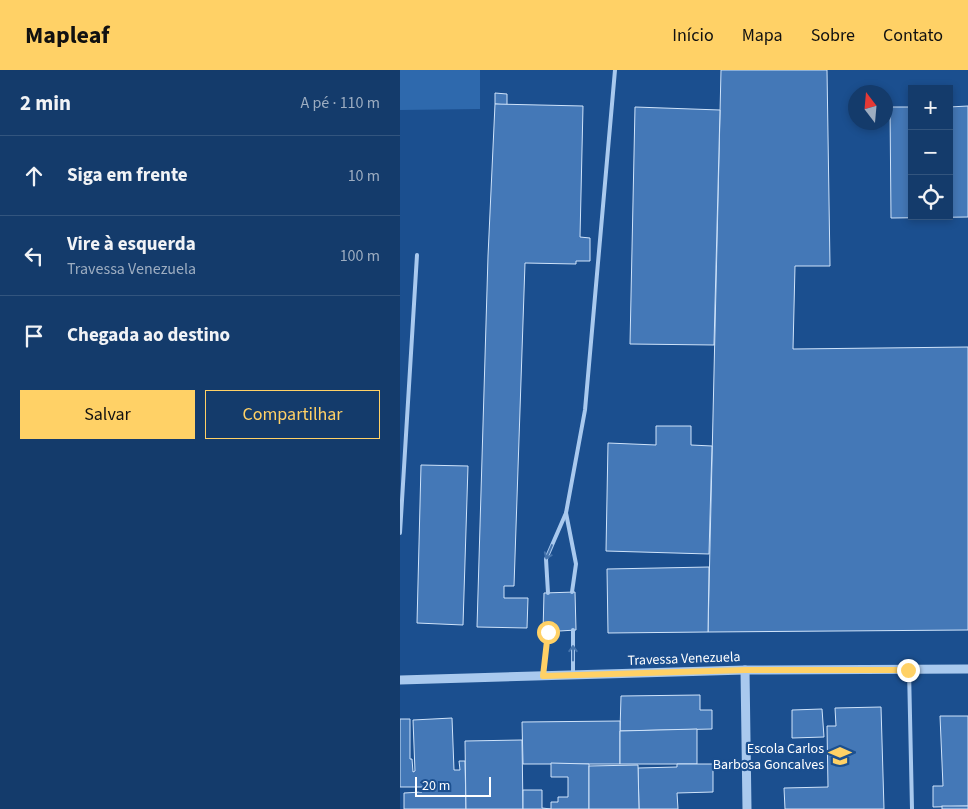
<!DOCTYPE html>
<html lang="pt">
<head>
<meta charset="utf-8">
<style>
  :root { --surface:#143b6b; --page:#214673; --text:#f1f3f6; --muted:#9dadc1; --line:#33557e; --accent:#ffd166 }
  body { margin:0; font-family:"Source Sans 3",sans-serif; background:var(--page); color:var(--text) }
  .controls { position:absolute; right:15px; top:15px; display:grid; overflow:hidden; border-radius:0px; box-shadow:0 2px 8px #0003 }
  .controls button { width:45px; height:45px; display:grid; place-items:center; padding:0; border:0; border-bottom:1px solid var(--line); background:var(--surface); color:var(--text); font:25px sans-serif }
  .compass { position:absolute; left:448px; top:15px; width:45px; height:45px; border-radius:50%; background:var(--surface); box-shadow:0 2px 8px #0003; rotate:344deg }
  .scale { position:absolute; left:15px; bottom:12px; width:76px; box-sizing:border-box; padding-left:5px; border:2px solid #fff; border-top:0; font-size:14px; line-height:18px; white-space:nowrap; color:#fff; -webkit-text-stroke:4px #1b4f8f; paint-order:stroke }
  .stop { position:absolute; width:15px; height:15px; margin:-11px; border:4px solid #ffd166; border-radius:50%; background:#fff }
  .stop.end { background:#ffd166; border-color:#fff; box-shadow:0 1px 5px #0008 }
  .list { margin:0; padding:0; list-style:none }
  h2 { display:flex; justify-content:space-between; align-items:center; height:65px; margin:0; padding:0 20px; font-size:21px }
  h2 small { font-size:16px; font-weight:400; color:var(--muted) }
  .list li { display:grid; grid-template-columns:32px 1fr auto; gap:15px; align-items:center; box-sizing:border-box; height:80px; padding:0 20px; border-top:1px solid var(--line) }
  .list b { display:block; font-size:19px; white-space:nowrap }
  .list p { margin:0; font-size:16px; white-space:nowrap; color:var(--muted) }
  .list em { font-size:16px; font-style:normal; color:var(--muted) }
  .actions { display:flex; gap:10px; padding:15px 20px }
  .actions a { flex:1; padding:11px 0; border:1px solid var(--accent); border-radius:0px; text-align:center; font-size:18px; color:var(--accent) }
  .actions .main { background:var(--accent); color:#111 }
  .icon { flex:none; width:28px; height:28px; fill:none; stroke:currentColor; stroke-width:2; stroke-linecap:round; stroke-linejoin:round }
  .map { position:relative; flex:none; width:568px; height:739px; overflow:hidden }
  header { display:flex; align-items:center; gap:30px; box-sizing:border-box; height:70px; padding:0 25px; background:var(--accent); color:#111 }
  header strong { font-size:24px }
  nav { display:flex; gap:28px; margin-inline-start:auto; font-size:18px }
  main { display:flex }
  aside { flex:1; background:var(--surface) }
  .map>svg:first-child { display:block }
</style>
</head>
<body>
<header>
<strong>Mapleaf</strong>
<nav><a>Início</a><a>Mapa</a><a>Sobre</a><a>Contato</a></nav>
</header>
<main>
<aside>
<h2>2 min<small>A pé · 110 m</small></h2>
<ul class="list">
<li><svg class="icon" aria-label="ahead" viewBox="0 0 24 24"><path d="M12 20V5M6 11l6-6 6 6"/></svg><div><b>Siga em frente</b></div><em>10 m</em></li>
<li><svg class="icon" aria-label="left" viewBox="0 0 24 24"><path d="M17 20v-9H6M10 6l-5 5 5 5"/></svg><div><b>Vire à esquerda</b><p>Travessa Venezuela</p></div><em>100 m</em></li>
<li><svg class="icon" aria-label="arrive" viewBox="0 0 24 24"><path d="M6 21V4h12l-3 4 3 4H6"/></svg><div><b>Chegada ao destino</b></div></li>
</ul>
<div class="actions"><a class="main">Salvar</a><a>Compartilhar</a></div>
</aside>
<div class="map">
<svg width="568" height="739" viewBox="0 0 568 739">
  <rect width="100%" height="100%" fill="#1b4f8f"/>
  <!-- green -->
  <path fill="#2e69ad" d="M 0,0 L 80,0 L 80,39 L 0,40 Z"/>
  <!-- building -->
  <g fill="#4478b7" stroke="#cfe3fa">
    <path d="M 321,0 L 427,0 L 430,196 L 395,196 L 393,279 L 568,277 L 568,560 L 308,562 Z"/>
    <path d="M 95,23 L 107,24 L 107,35 L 95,34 Z"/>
    <path d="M 95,34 L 183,36 L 180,167 L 190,168 L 190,191 L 176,191 L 176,194 L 125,193 L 114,516 L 104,516 L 104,528 L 128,528 L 127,558 L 77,557 L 88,186 Z"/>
    <path d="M 568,36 L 568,147 L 491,148 L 490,37 L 512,37 L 512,146 L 549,146 L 549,37 Z"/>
    <path d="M 235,37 L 320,40 L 314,275 L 230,274 Z"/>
    <path d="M 256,356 L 291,356 L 291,375 L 312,376 L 309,484 L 206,481 L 208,373 L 256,375 Z"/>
    <path d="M 21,395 L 68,396 L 63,555 L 17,553 Z"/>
    <path d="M 309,497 L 308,562 L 208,563 L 207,499 Z"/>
    <path d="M 175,522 L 176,560 L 143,562 L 144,523 Z"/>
    <path d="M 300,625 L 300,640 L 312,640 L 312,659 L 220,661 L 221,626 Z"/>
    <path d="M 481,637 L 484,739 L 385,739 L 384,718 L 428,717 L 427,656 L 436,656 L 435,638 Z"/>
    <path d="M 422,639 L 424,667 L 392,668 L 392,640 Z"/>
    <path d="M 540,646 L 568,646 L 568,736 L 533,737 L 533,716 L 543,716 Z"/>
    <path d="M 52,648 L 54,700 L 60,700 L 59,691 L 65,691 L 66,739 L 4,739 L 4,723 L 22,722 L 22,717 L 0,717 L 0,649 L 10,649 L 10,689 L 12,689 L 13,702 L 15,701 L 13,650 Z"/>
    <path d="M 220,651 L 220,694 L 123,694 L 122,652 Z"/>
    <path d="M 297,659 L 297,694 L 220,694 L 220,661 Z"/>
    <path d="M 122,670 L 123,739 L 66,739 L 65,671 Z"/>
    <path d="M 151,693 L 189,694 L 189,739 L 151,739 L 151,732 L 158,732 L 158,727 L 168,727 L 168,707 L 151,707 Z"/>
    <path d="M 277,694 L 313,694 L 313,722 L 277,723 L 278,739 L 239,739 L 238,698 L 277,697 Z"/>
    <path d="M 238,695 L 239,739 L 189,739 L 189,696 Z"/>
    <path d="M 123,720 L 142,720 L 142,738 L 151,739 L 123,739 Z"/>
    <rect x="542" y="736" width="26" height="3"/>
  </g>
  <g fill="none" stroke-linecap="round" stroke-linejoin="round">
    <!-- service -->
    <g stroke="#a9c9ee" stroke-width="4">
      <path d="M 166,443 L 176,494 L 172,522"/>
      <path d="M 0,463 L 17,185"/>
      <path d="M 148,523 L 146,489 L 166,443 L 185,340 L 215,0"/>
      <path d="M 173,560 L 173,605"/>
      <path d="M 509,599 L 512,739"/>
      <path d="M 143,604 L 148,562"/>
    </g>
    <!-- tertiary -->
    <g stroke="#a9c9ee" stroke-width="9">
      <path d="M 345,600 L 347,739"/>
      <path d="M 0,610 L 345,600 L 568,599"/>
    </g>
  </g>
  <!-- one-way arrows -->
  <defs><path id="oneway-shaft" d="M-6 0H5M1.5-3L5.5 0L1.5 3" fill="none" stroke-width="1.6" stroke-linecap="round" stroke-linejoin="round" transform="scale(1.25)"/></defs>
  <g stroke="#4674ac">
    <use href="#oneway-shaft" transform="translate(149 482) rotate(113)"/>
    <use href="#oneway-shaft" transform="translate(173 583) rotate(-90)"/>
  </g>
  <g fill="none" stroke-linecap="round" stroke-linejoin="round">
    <!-- route -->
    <path stroke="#ffd166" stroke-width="6" d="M 148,562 L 143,606 L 345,600 L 508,600"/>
  </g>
  <!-- icons -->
  <defs>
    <symbol id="school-bare" viewBox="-9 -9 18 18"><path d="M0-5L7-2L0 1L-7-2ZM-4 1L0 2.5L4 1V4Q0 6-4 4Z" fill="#ffd166" stroke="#1b4f8f" stroke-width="2.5" paint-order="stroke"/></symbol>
  </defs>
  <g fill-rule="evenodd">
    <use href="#school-bare" x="424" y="670" width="32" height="32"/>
  </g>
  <g text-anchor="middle" stroke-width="4.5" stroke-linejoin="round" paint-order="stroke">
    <!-- street labels -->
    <g font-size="14" fill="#fff" stroke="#1b4f8f">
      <text transform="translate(284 588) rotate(-2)" y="5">Travessa Venezuela</text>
    </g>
    <!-- poi labels -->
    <g font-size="14" fill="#fff" stroke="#1b4f8f" text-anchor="end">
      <text x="424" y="683">Escola Carlos<tspan x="424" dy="16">Barbosa Goncalves</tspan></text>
    </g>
  </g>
</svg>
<div class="controls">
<button>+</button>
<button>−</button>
<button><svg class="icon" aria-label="locate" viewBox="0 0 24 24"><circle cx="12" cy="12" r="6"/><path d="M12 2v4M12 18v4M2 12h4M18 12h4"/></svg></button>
</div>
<svg class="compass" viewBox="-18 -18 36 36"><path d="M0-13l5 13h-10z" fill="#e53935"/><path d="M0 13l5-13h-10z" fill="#9dadc1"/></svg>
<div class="scale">20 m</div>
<div class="stop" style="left:148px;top:562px"></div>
<div class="stop end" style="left:508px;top:600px"></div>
</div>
</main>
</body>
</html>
